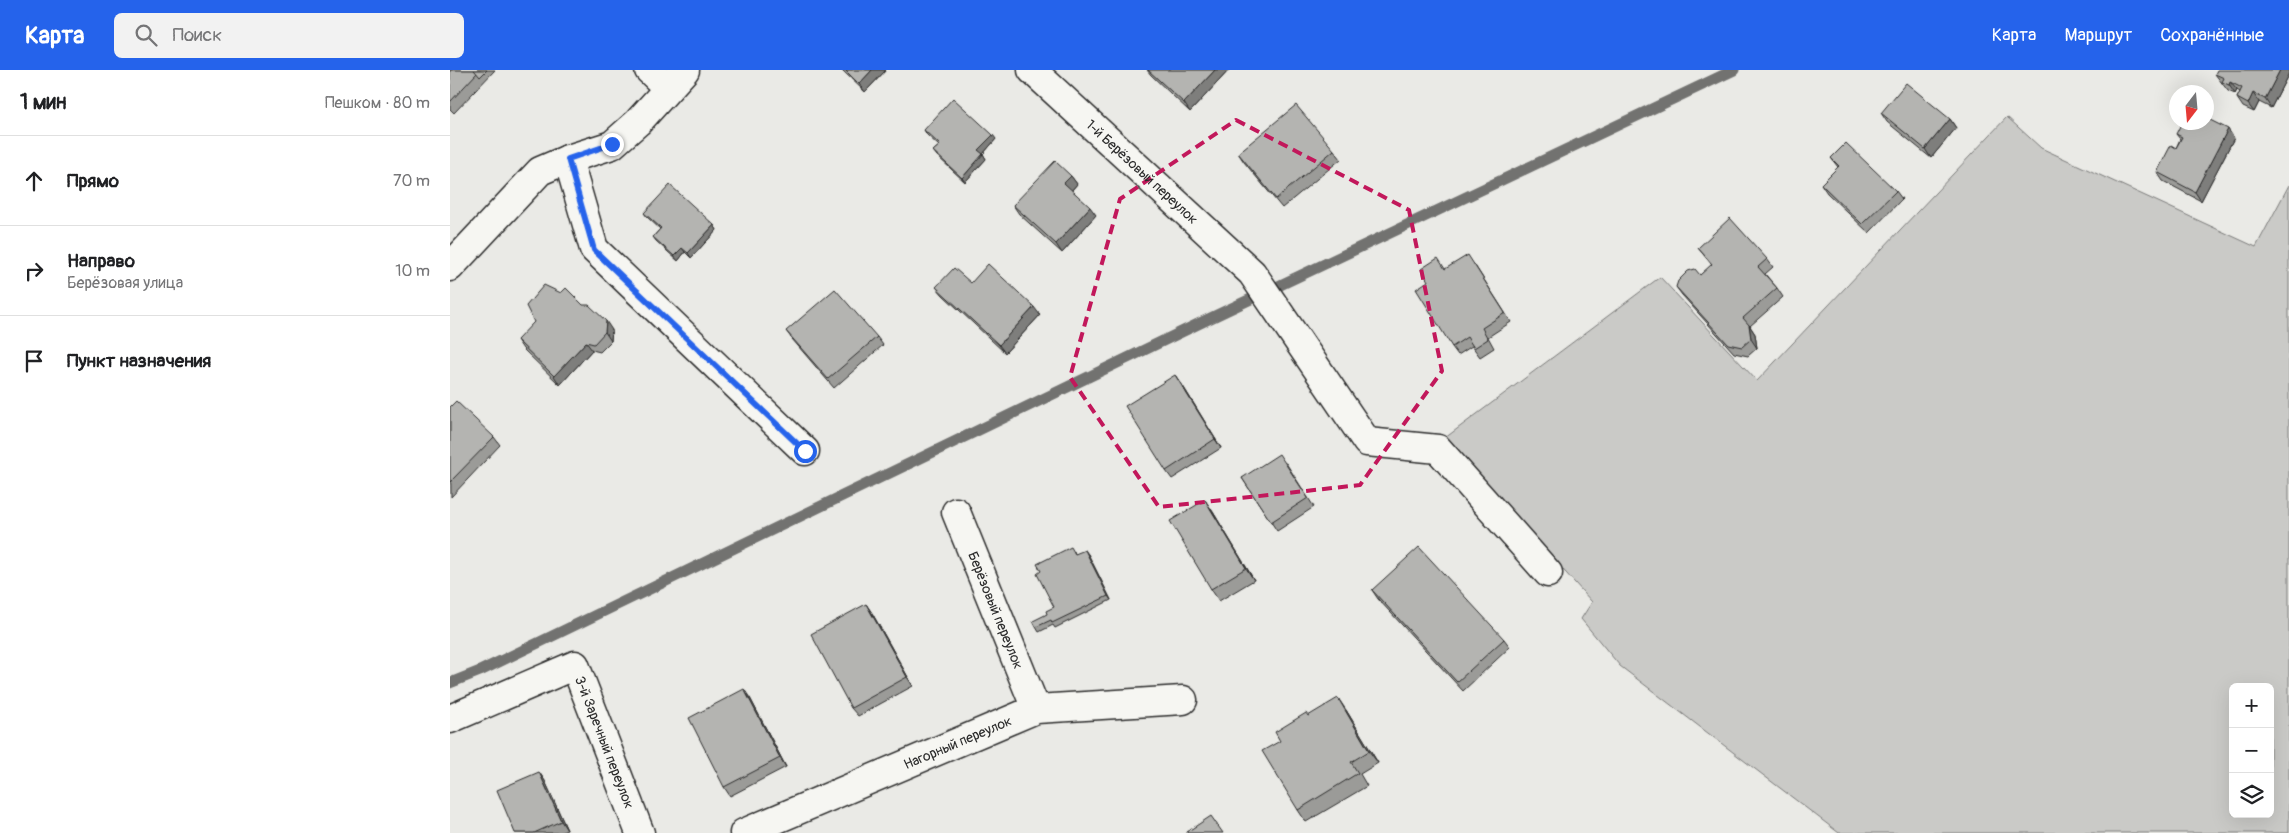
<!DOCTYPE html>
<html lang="ru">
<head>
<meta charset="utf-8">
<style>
  :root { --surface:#fff; --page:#f2f2f2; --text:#202124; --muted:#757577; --line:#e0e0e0; --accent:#2563eb }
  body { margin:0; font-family:Pangolin,sans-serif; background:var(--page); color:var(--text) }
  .controls { position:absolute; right:15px; bottom:15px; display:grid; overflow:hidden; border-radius:8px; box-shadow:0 5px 20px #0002 }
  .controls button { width:45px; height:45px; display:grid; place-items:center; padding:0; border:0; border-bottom:1px solid var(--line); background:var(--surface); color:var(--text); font:25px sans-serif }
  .compass { position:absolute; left:1719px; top:15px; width:45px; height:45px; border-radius:50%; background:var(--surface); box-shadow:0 5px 20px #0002; rotate:196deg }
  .stop { position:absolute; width:15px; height:15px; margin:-11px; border:4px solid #2563eb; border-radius:50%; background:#fff }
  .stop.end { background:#2563eb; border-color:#fff; box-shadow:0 1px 5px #0008 }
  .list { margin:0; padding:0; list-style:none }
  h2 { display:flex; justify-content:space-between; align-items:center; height:65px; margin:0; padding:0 20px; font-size:21px }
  h2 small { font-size:16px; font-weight:400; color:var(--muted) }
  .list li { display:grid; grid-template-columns:32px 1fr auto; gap:15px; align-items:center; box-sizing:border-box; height:90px; padding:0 20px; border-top:1px solid var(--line) }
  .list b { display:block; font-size:19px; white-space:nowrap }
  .list p { margin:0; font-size:16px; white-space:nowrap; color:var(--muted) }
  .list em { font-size:16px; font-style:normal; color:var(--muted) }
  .icon { flex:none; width:28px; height:28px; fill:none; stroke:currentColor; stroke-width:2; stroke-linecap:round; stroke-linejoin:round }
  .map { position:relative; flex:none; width:1839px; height:763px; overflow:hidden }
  header { display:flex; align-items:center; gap:30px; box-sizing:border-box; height:70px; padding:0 25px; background:var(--accent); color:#fff }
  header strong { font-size:24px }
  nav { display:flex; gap:28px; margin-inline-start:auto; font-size:18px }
  .search { width:350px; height:45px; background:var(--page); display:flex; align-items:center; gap:12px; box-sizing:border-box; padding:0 18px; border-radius:8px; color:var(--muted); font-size:19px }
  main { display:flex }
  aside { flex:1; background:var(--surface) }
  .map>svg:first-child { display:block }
</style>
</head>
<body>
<header>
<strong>Карта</strong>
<div class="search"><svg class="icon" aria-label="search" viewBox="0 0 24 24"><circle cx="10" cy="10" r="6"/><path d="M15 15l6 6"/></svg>Поиск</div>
<nav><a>Карта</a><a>Маршрут</a><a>Сохранённые</a></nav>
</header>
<main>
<aside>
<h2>1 мин<small>Пешком · 80 m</small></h2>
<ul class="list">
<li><svg class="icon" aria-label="ahead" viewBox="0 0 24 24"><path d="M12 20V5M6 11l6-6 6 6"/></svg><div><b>Прямо</b></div><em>70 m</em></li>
<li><svg class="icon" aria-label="right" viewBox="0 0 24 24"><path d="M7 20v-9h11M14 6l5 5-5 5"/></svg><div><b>Направо</b><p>Берёзовая улица</p></div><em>10 m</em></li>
<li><svg class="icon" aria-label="arrive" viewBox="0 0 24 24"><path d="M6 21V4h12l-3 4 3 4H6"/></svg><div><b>Пункт назначения</b></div></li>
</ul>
</aside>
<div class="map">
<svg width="1839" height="763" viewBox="0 0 1839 763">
  <rect width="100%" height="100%" fill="#eaeae6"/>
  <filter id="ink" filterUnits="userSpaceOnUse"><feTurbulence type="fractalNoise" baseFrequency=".02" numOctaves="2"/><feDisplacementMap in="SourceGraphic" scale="10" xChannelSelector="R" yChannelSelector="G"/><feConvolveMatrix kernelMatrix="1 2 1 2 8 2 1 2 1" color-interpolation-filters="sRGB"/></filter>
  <g filter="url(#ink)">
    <!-- green -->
    <path fill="#cacac7" stroke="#7a7a79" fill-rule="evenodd" d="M 1557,47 L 1591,78 L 1806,177 L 1839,115 L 1839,763 L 1389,763 L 1170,596 L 1131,549 L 1142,532 L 995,368 L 1210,207 L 1307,311 ZM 1783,617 L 1820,617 L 1820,744 L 1783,744 Z"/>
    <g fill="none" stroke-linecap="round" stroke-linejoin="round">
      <!-- stream -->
      <path stroke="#727270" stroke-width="11" d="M 0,613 L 30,601 L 748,254 L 1284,0"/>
      <defs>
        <g id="minor">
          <path d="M 199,0 L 218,18"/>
          <path id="s1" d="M 582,0 L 802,203 L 917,372 L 988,379 L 1098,503"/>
          <path d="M 118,89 L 144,179 L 355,381"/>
          <path d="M 0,197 L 90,101 L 118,89 L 162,75 L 188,52 L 235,0"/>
          <path id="s2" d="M 506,442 L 586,639"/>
          <path id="s3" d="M 0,649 L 125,595 L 190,763"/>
          <path id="s4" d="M 294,763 L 586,639 L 733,630"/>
        </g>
      </defs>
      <!-- minor casing -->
      <use href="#minor" stroke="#2b2b2b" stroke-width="31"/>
      <!-- minor -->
      <use href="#minor" stroke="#f6f6f2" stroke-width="28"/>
    </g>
    <!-- wall -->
    <g fill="#9b9b98" stroke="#2b2b2b">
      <path d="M 0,0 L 45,0 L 4,43 L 0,39 Z"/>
      <path d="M 392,0 L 436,0 L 415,22 Z"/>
      <path d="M 697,0 L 779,0 L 740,42 L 701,5 Z"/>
      <path d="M 1839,0 L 1839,3 L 1821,38 L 1809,32 L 1804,42 L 1793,37 L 1787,28 L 1790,22 L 1787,20 L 1785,24 L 1778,21 L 1765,4 Z"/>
      <path d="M 1431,43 L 1500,49 L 1506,58 L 1481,88 L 1437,52 Z"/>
      <path d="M 474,60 L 546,69 L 533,84 L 536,89 L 515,112 L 487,86 L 483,81 L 489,76 L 477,65 Z"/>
      <path d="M 1726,64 L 1784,68 L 1751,131 L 1713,111 L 1707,102 L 1726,78 L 1730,69 Z"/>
      <path d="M 884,80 L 891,89 L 832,138 L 794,92 L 788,83 Z"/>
      <path d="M 1381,88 L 1446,121 L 1452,129 L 1419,163 L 1377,123 L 1371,114 L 1388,97 Z"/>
      <path d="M 621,106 L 627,114 L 622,120 L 646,145 L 612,183 L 569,144 L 563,135 Z"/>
      <path d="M 194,143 L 264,155 L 267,160 L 241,188 L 235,182 L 228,191 L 206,171 L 203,167 L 210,159 L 197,147 Z"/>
      <path d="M 1248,178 L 1317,189 L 1323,197 L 1315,204 L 1327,218 L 1333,227 L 1300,256 L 1305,264 L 1307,278 L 1298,286 L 1284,283 L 1232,225 L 1226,217 L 1250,205 L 1262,195 Z"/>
      <path d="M 1024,194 L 1061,252 L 1038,267 L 1044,278 L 1030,287 L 1022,276 L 1008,285 L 1002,277 L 996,199 Z"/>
      <path d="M 521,213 L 590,245 L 555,283 L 493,225 L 486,217 Z"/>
      <path d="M 133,235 L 162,260 L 161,271 L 150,282 L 142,280 L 110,315 L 73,279 L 67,270 Z"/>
      <path d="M 336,261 L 427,267 L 433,275 L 384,318 L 342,269 Z"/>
      <path d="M 731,313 L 771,378 L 722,409 L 716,401 Z"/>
      <path d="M 0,337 L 44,367 L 50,375 L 1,427 Z"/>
      <path d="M 836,393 L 864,437 L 827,461 L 792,408 Z"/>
      <path d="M 755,430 L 763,442 L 804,510 L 769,531 L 761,519 Z"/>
      <path d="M 624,481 L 625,484 L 638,484 L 661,530 L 605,558 L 603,555 L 589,562 L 586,557 L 604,537 Z"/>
      <path d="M 922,520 L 1054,569 L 1060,577 L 1013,621 L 928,529 Z"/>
      <path d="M 416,534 L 422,543 L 463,616 L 408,646 L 401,638 Z"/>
      <path d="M 300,628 L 336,697 L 280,726 L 274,717 Z"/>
      <path d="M 896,640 L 928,693 L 910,704 L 917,716 L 856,752 L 848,740 L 830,671 L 858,646 Z"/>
      <path d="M 89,702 L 95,711 L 117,760 L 110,763 L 65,763 Z"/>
    </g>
    <!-- shaded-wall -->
    <g fill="#7e7e7c" stroke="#2b2b2b">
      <path d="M 422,0 L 436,0 L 415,22 L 409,14 Z"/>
      <path d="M 765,0 L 779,0 L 740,42 L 734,33 Z"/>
      <path d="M 1830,0 L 1839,0 L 1839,3 L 1821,38 L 1815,29 Z"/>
      <path d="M 1780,12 L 1787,20 L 1785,24 L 1779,15 Z"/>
      <path d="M 1803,23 L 1809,32 L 1804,42 L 1798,34 Z"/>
      <path d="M 1500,49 L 1506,58 L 1481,88 L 1475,79 Z"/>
      <path d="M 1778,59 L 1784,68 L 1751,131 L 1745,122 Z"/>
      <path d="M 543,65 L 546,69 L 532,85 L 528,80 Z"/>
      <path d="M 533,84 L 536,89 L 515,112 L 512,108 Z"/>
      <path d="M 621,106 L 627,114 L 620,122 L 614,113 Z"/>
      <path d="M 640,137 L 646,145 L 612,183 L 606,174 Z"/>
      <path d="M 264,155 L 267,160 L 241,188 L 238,183 Z"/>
      <path d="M 232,178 L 235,182 L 228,191 L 224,186 Z"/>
      <path d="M 584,237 L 590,245 L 555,283 L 549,275 Z"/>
      <path d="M 156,251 L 162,260 L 161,271 L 155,262 Z"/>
      <path d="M 1299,255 L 1305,264 L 1307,278 L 1301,269 Z"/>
      <path d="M 136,272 L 142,280 L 110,315 L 104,306 Z"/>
      <path d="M 725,305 L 731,313 L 771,378 L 765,369 Z"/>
      <path d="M 755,430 L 763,442 L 804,510 L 796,498 Z"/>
      <path d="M 635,480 L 638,484 L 661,530 L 658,526 Z"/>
      <path d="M 416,534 L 422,543 L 463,616 L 457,607 Z"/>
      <path d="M 294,619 L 300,628 L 336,697 L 330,688 Z"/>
      <path d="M 888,628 L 896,640 L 928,693 L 919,681 Z"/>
      <path d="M 89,702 L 95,711 L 117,760 L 111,751 Z"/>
    </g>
    <!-- building -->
    <g fill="#b4b4b1" stroke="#2b2b2b">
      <path d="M 0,0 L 24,0 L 27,3 L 0,32 Z"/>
      <path d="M 24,0 L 37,0 L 30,7 Z"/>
      <path d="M 395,0 L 422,0 L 409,14 Z"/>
      <path d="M 698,0 L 765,0 L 734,33 Z"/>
      <path d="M 1767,0 L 1830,0 L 1815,29 L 1803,23 L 1798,34 L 1787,28 L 1792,18 L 1780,12 L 1779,15 L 1772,12 L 1774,8 L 1765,4 Z"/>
      <path d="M 1456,13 L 1500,49 L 1475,79 L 1431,43 Z"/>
      <path d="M 503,28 L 543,65 L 528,80 L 533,84 L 512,108 L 483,81 L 490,75 L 474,60 Z"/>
      <path d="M 846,35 L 884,80 L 826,129 L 788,83 Z"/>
      <path d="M 1756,48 L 1778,59 L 1745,122 L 1707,102 L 1721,75 L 1726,78 L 1732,67 L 1726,64 L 1732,52 L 1756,52 Z"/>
      <path d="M 1396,73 L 1446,121 L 1412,154 L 1371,114 L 1389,96 L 1381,88 Z"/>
      <path d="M 605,91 L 621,106 L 614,113 L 640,137 L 606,174 L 563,135 Z"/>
      <path d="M 220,115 L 264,155 L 238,183 L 232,178 L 224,186 L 203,167 L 211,158 L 194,143 Z"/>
      <path d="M 1280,148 L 1317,189 L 1308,197 L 1327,218 L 1293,248 L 1299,255 L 1301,269 L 1292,277 L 1278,274 L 1226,217 L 1228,211 L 1238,201 L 1245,199 L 1250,205 L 1262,194 L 1248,178 Z"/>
      <path d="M 1018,185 L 1055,243 L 1032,258 L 1038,269 L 1024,278 L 1017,267 L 1002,277 L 966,219 L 978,211 L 971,199 L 988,188 L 995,199 Z"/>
      <path d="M 538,194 L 584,237 L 549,275 L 486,217 L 504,198 L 521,213 Z"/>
      <path d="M 94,215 L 111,223 L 116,218 L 133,235 L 139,235 L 156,251 L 155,262 L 144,274 L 136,272 L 104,306 L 67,270 L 84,252 L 76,236 Z"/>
      <path d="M 385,219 L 427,267 L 378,309 L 336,261 Z"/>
      <path d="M 725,305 L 765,369 L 716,401 L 675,336 Z"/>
      <path d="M 6,331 L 44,367 L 0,412 L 0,337 Z"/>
      <path d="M 829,384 L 858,428 L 821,452 L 792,408 Z"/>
      <path d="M 755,430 L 796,498 L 761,519 L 720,451 Z"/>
      <path d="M 621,477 L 625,484 L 635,480 L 658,526 L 602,553 L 601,550 L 586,557 L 583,551 L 597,544 L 596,541 L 604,537 L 587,504 L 591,501 L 587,494 Z"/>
      <path d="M 969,477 L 1054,569 L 1007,612 L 922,520 Z"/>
      <path d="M 416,534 L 457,607 L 401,638 L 361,564 Z"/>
      <path d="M 294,619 L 330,688 L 274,717 L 239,648 Z"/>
      <path d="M 888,628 L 919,681 L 901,692 L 908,703 L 848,740 L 812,681 L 830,671 L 825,662 L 856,643 L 858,646 Z"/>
      <path d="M 89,702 L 111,751 L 84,763 L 65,763 L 47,720 Z"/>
      <path d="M 761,746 L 773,763 L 737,763 L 737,762 Z"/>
    </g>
  </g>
  <g fill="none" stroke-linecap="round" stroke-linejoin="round" filter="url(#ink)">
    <!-- route -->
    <path stroke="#2563eb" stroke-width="6" d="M 162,74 L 118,89 L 144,180 L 355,381"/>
  </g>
  <!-- marked area -->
  <path fill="none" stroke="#c2185b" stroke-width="4" stroke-dasharray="10 6" stroke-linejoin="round" d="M 786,50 L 959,140 L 992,301 L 910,415 L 709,437 L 620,307 L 670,129 Z"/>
  <g text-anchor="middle" stroke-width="5" stroke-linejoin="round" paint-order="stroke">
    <!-- street labels -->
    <g font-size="14" fill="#2b2b2b" stroke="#f6f6f2">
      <text dy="5" stroke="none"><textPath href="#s1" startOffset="150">1-й Берёзовый переулок</textPath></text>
      <text dy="5" stroke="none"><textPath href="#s2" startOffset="106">Берёзовый переулок</textPath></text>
      <text dy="5" stroke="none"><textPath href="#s3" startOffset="219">3-й Заречный переулок</textPath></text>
      <text dy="5" stroke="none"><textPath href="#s4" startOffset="232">Нагорный переулок</textPath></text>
    </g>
  </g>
</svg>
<div class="controls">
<button>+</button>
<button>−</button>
<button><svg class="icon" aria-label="layers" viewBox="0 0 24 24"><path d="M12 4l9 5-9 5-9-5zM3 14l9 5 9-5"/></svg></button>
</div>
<svg class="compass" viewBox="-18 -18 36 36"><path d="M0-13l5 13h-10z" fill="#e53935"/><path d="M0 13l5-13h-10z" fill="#757577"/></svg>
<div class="stop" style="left:355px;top:381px"></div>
<div class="stop end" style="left:162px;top:74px"></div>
</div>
</main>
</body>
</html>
